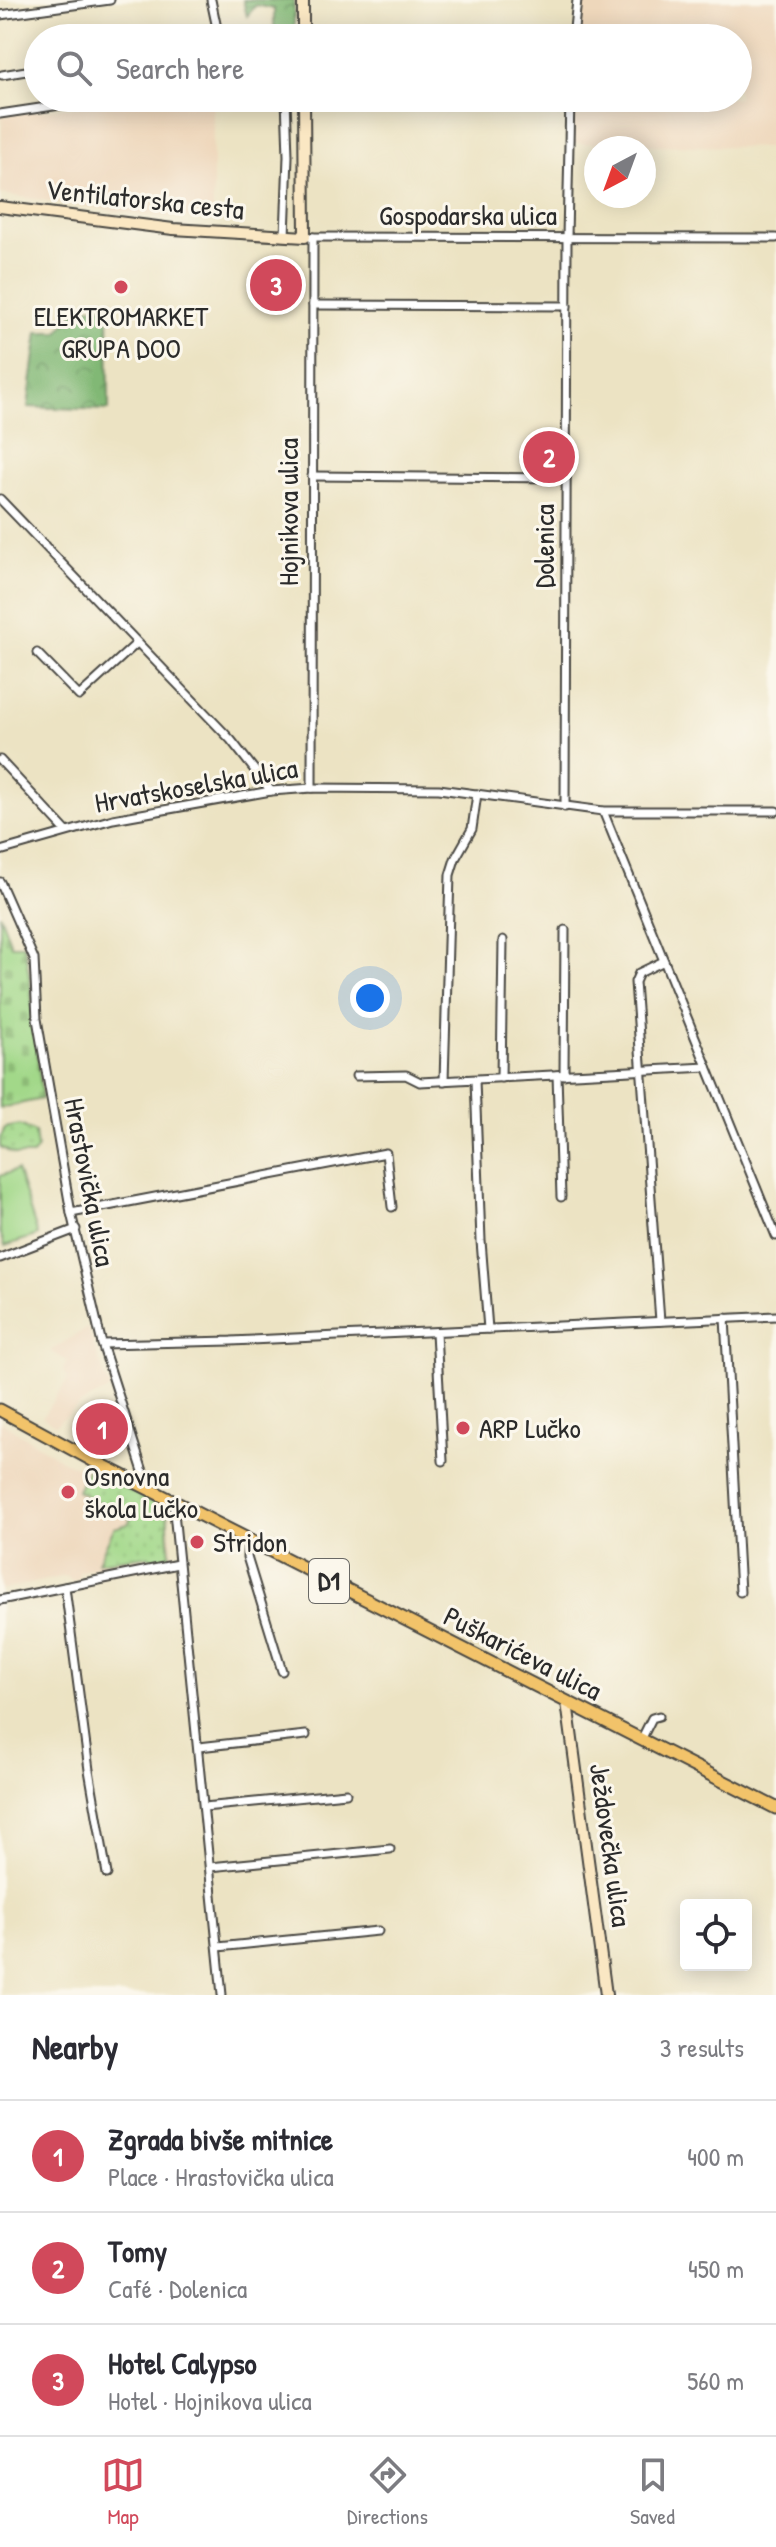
<!DOCTYPE html>
<html lang="en">
<head>
<meta charset="utf-8">
<style>
  :root { --surface:#fff; --page:#f7f7f7; --text:#2b2b33; --muted:#7c7c81; --line:#e1e1e2; --accent:#d1495b }
  body { margin:0; font-family:"Patrick Hand",sans-serif; background:var(--page); color:var(--text) }
  .controls { position:absolute; right:24px; bottom:24px; display:grid; overflow:hidden; border-radius:8px; box-shadow:0 4px 20px #0003 }
  .controls button { width:72px; height:72px; display:grid; place-items:center; padding:0; border:0; border-bottom:2px solid var(--line); background:var(--surface); color:var(--text); font:40px sans-serif }
  .compass { position:absolute; left:584px; top:136px; width:72px; height:72px; border-radius:50%; background:var(--surface); box-shadow:0 4px 20px #0003; rotate:221deg }
  .you { position:absolute; left:370px; top:998px; width:28px; height:28px; margin:-20px; border:6px solid #fff; border-radius:50%; background:#1a73e8; box-shadow:0 0 0 12px #1a73e833 }
  .badge { display:grid; place-items:center; width:52px; height:52px; border-radius:50%; background:var(--accent); color:#fff; font-size:26px; font-weight:700 }
  .pin { position:absolute; translate:-50% -50%; border:4px solid #fff; box-shadow:0 2px 8px #0006 }
  .list { margin:0; padding:0; list-style:none }
  h2 { display:flex; justify-content:space-between; align-items:center; height:104px; margin:0; padding:0 32px; font-size:34px }
  h2 small { font-size:26px; font-weight:400; color:var(--muted) }
  .list li { display:grid; grid-template-columns:52px 1fr auto; gap:24px; align-items:center; box-sizing:border-box; height:112px; padding:0 32px; border-top:2px solid var(--line) }
  .list b { display:block; font-size:30px; white-space:nowrap }
  .list p { margin:0; font-size:26px; white-space:nowrap; color:var(--muted) }
  .list em { font-size:26px; font-style:normal; color:var(--muted) }
  .icon { flex:none; width:44px; height:44px; fill:none; stroke:currentColor; stroke-width:2; stroke-linecap:round; stroke-linejoin:round }
  .map { position:relative; flex:none; width:776px; height:1995px; overflow:hidden }
  .search { position:absolute; background:var(--surface); box-shadow:0 4px 20px #0003; left:24px; right:24px; top:24px; height:88px; display:flex; align-items:center; gap:20px; box-sizing:border-box; padding:0 28px; border-radius:44px; color:var(--muted); font-size:30px }
  .sheet { height:440px; background:var(--surface) }
  nav { display:flex; justify-content:space-around; align-items:center; box-sizing:border-box; height:112px; border-top:2px solid var(--line); background:var(--surface); font-size:22px; color:var(--muted) }
  nav a { display:grid; justify-items:center; gap:4px }
  nav .on { color:var(--accent) }
  .map>svg:first-child { display:block }
</style>
</head>
<body>
<div class="map">
<svg width="776" height="1995" viewBox="0 0 776 1995">
  <defs>
    <pattern id="grass-dots" width="8" height="8" patternUnits="userSpaceOnUse" patternTransform="scale(2)"><rect width="8" height="8" fill="#a2d889"/><path d="M2 2h.1M6 6h.1" fill="none" stroke="#8cba76" stroke-width="1.8" stroke-linecap="round"/></pattern>
    <pattern id="forest-crowns" width="20" height="18" patternUnits="userSpaceOnUse" patternTransform="scale(2)"><rect width="20" height="18" fill="#81b875"/><path d="M2 6a3 3 0 1 1 6 0M12 15a3 3 0 1 1 6 0" fill="none" stroke="#6a9660"/></pattern>
    <pattern id="cemetery-stones" width="16" height="16" patternUnits="userSpaceOnUse" patternTransform="scale(2)"><rect width="16" height="16" fill="#a2d889"/><path d="M2 7V4a2 2 0 0 1 4 0v3zM10 15v-3a2 2 0 0 1 4 0v3z" fill="#8cba76"/></pattern>
  </defs>
  <rect width="100%" height="100%" fill="#fbf7ec"/>
  <filter id="ink" filterUnits="userSpaceOnUse"><feTurbulence type="fractalNoise" baseFrequency=".0125" numOctaves="2"/><feDisplacementMap in="SourceGraphic" scale="16" xChannelSelector="R" yChannelSelector="G"/><feConvolveMatrix kernelMatrix="1 2 1 2 8 2 1 2 1" color-interpolation-filters="sRGB"/></filter>
  <filter id="wash" filterUnits="userSpaceOnUse"><feTurbulence type="fractalNoise" baseFrequency=".006" numOctaves="4" result="noise"/><feDisplacementMap in="SourceGraphic" scale="32" xChannelSelector="R" yChannelSelector="G"/><feGaussianBlur stdDeviation="1.8" result="paint"/><feColorMatrix in="noise" values="0 0 0 0 0 0 0 0 0 0 0 0 0 0 0 0 0 1.4 0 .05"/><feComposite in="paint" operator="in"/></filter>
  <g filter="url(#wash)">
    <rect width="100%" height="100%" fill="#ece3c3"/>
    <!-- built -->
    <g fill="#eed7bb">
      <path d="M 583,0 L 776,0 L 776,148 L 572,143 L 575,98 L 738,98 L 738,38 L 580,38 Z"/>
      <path d="M 137,98 L 213,98 L 213,219 L 142,215 L 1,194 L 2,116 Z"/>
      <path d="M 87,1328 L 110,1389 L 82,1403 L 55,1425 L 42,1417 L 68,1380 L 63,1371 L 67,1361 L 50,1351 Z"/>
      <path d="M 0,1421 L 63,1461 L 106,1477 L 167,1509 L 172,1548 L 171,1557 L 158,1561 L 149,1556 L 91,1568 L 79,1572 L 79,1579 L 73,1581 L 65,1576 L 0,1590 Z"/>
    </g>
    <!-- grass -->
    <g fill="url(#grass-dots)" stroke="#66825a" stroke-width="2">
      <path d="M 20,1125 L 35,1132 L 37,1149 L 33,1155 L 15,1155 L 0,1147 L 0,1138 L 5,1128 Z"/>
      <path d="M 87,1470 L 167,1509 L 170,1557 L 158,1561 L 148,1556 L 98,1562 L 114,1528 L 128,1524 L 131,1518 L 77,1491 Z"/>
    </g>
    <!-- forest -->
    <g fill="url(#forest-crowns)" stroke="#567250" stroke-width="2">
      <path d="M 243,0 L 294,0 L 294,38 L 274,38 L 274,9 L 256,5 L 247,16 Z"/>
      <path d="M 108,306 L 109,410 L 28,407 L 38,332 L 58,332 L 79,308 Z"/>
    </g>
    <!-- cemetery -->
    <path fill="url(#cemetery-stones)" stroke="#66825a" stroke-width="2" d="M 0,914 L 11,945 L 24,945 L 30,980 L 42,1099 L 0,1108 Z"/>
    <!-- garden -->
    <path fill="#a2d889" stroke="#66825a" stroke-width="2" d="M 17,1170 L 38,1235 L 5,1246 L 0,1232 L 0,1176 Z"/>
  </g>
  <g filter="url(#ink)">
    <g fill="none" stroke-linecap="round" stroke-linejoin="round">
      <defs>
        <g id="street">
          <path d="M 211,0 L 219,38"/>
          <path d="M 0,15 L 110,0"/>
          <path d="M 573,38 L 577,0"/>
          <path d="M 2,75 L 38,69"/>
          <path d="M 0,114 L 107,98"/>
          <path d="M 285,236 L 288,156 L 286,98"/>
          <path d="M 310,237 L 776,238"/>
          <path d="M 313,305 L 567,306"/>
          <path d="M 312,476 L 566,478"/>
          <path d="M 0,499 L 231,740 L 271,791"/>
          <path d="M 37,653 L 79,696 L 137,643"/>
          <path d="M 0,760 L 66,831"/>
          <path d="M 312,788 L 313,237"/>
          <path d="M 565,807 L 567,237 L 570,98"/>
          <path d="M 603,811 L 776,1236"/>
          <path d="M 0,851 L 113,819 L 271,791 L 312,788 L 439,789 L 603,811 L 776,811"/>
          <path d="M 0,882 L 34,959 L 37,1019 L 71,1213 L 102,1344 L 149,1490"/>
          <path d="M 557,1075 L 561,1197"/>
          <path d="M 564,1075 L 565,930"/>
          <path d="M 356,1076 L 406,1075 L 420,1082 L 707,1067"/>
          <path d="M 501,1078 L 503,940"/>
          <path d="M 475,1080 L 481,1241 L 488,1329"/>
          <path d="M 444,1081 L 450,875 L 455,859 L 472,829 L 477,794"/>
          <path d="M 71,1213 L 386,1153 L 392,1207"/>
          <path d="M 0,1258 L 76,1229"/>
          <path d="M 725,1318 L 740,1592"/>
          <path d="M 660,1321 L 635,982 L 639,973 L 664,961"/>
          <path d="M 436,1332 L 443,1461"/>
          <path d="M 102,1344 L 231,1341 L 776,1316"/>
          <path d="M 173,1502 L 222,1995"/>
          <path d="M 248,1540 L 247,1557 L 282,1671"/>
          <path d="M 65,1587 L 89,1770 L 107,1874"/>
          <path d="M 0,1600 L 178,1564"/>
          <path d="M 641,1740 L 652,1718 L 659,1716"/>
          <path d="M 199,1747 L 306,1735"/>
          <path d="M 204,1807 L 346,1793"/>
          <path d="M 210,1867 L 390,1849"/>
          <path d="M 218,1947 L 378,1931"/>
        </g>
        <g id="secondary">
          <path d="M 303,0 L 303,38"/>
          <path d="M 0,207 L 173,229 L 305,237 L 304,98"/>
          <path d="M 567,1702 L 606,1995"/>
        </g>
        <path id="primary" d="M 0,1410 L 92,1460 L 776,1808"/>
      </defs>
      <!-- street casing -->
      <use href="#street" stroke="#484742" stroke-width="11"/>
      <!-- secondary casing -->
      <use href="#secondary" stroke="#484742" stroke-width="14"/>
      <!-- primary casing -->
      <use href="#primary" stroke="#484742" stroke-width="15"/>
      <!-- street -->
      <use href="#street" stroke="#fff" stroke-width="7"/>
      <!-- secondary -->
      <use href="#secondary" stroke="#fae7c3" stroke-width="10"/>
      <!-- primary -->
      <use href="#primary" stroke="#f2c36a" stroke-width="11"/>
    </g>
  </g>
  <!-- markers -->
  <g fill="#d1495b" stroke="#fbf7ec" stroke-width="3">
    <circle cx="121" cy="287" r="8"/>
    <circle cx="463" cy="1428" r="8"/>
    <circle cx="68" cy="1492" r="8"/>
    <circle cx="197" cy="1542" r="8"/>
  </g>
  <g text-anchor="middle" stroke-width="6" stroke-linejoin="round" paint-order="stroke">
    <!-- shield labels -->
    <rect fill="#fbf7ec" stroke="#696865" stroke-width="2" x="309" y="1559" width="40" height="44" rx="6"/>
    <g font-size="26" font-weight="bold" fill="#2b2b2b">
      <text x="329" y="1590">D1</text>
    </g>
    <!-- street labels -->
    <g font-size="28" fill="#2b2b2b" stroke="#fbf7ec">
      <text transform="translate(145 199) rotate(6)" y="10">Ventilatorska cesta</text>
      <text x="468" y="225">Gospodarska ulica</text>
      <text transform="translate(288 512) rotate(-90)" y="10">Hojnikova ulica</text>
      <text transform="translate(544 546) rotate(-90)" y="10">Dolenica</text>
      <text transform="translate(196 785) rotate(-10)" y="10">Hrvatskoselska ulica</text>
      <text transform="translate(90 1182) rotate(79)" y="10">Hrastovička ulica</text>
      <text transform="translate(523 1653) rotate(27)" y="10">Puškarićeva ulica</text>
      <text transform="translate(611 1845) rotate(82)" y="10">Ježdovečka ulica</text>
    </g>
    <!-- poi labels -->
    <g font-size="28" fill="#2b2b2b" stroke="#fbf7ec" text-anchor="start">
      <text x="121" y="326" text-anchor="middle">ELEKTROMARKET<tspan x="121" dy="32">GRUPA DOO</tspan></text>
      <text x="479" y="1438">ARP Lučko</text>
      <text x="84" y="1486">Osnovna<tspan x="84" dy="32">škola Lučko</tspan></text>
      <text x="213" y="1552">Stridon</text>
    </g>
  </g>
</svg>
<div class="controls">
<button><svg class="icon" aria-label="locate" viewBox="0 0 24 24"><circle cx="12" cy="12" r="6"/><path d="M12 2v4M12 18v4M2 12h4M18 12h4"/></svg></button>
</div>
<svg class="compass" viewBox="-18 -18 36 36"><path d="M0-13l5 13h-10z" fill="#e53935"/><path d="M0 13l5-13h-10z" fill="#7c7c81"/></svg>
<div class="you"></div>
<div class="pin badge" style="left:102px;top:1429px">1</div>
<div class="pin badge" style="left:549px;top:457px">2</div>
<div class="pin badge" style="left:276px;top:285px">3</div>
<div class="search"><svg class="icon" aria-label="search" viewBox="0 0 24 24"><circle cx="10" cy="10" r="6"/><path d="M15 15l6 6"/></svg>Search here</div>
</div>
<section class="sheet">
<h2>Nearby<small>3 results</small></h2>
<ul class="list">
<li><span class="badge">1</span><div><b>Zgrada bivše mitnice</b><p>Place · Hrastovička ulica</p></div><em>400 m</em></li>
<li><span class="badge">2</span><div><b>Tomy</b><p>Café · Dolenica</p></div><em>450 m</em></li>
<li><span class="badge">3</span><div><b>Hotel Calypso</b><p>Hotel · Hojnikova ulica</p></div><em>560 m</em></li>
</ul>
</section>
<nav>
<a class="on"><svg class="icon" aria-label="map" viewBox="0 0 24 24"><path d="M3 6l6-2 6 2 6-2v14l-6 2-6-2-6 2zM9 4v14M15 6v14"/></svg>Map</a>
<a><svg class="icon" aria-label="directions" viewBox="0 0 24 24"><path d="M12 3l9 9-9 9-9-9zM9 14v-3h6M13 9l2 2-2 2"/></svg>Directions</a>
<a><svg class="icon" aria-label="saved" viewBox="0 0 24 24"><path d="M7 4h10v16l-5-4-5 4z"/></svg>Saved</a>
</nav>
</body>
</html>
